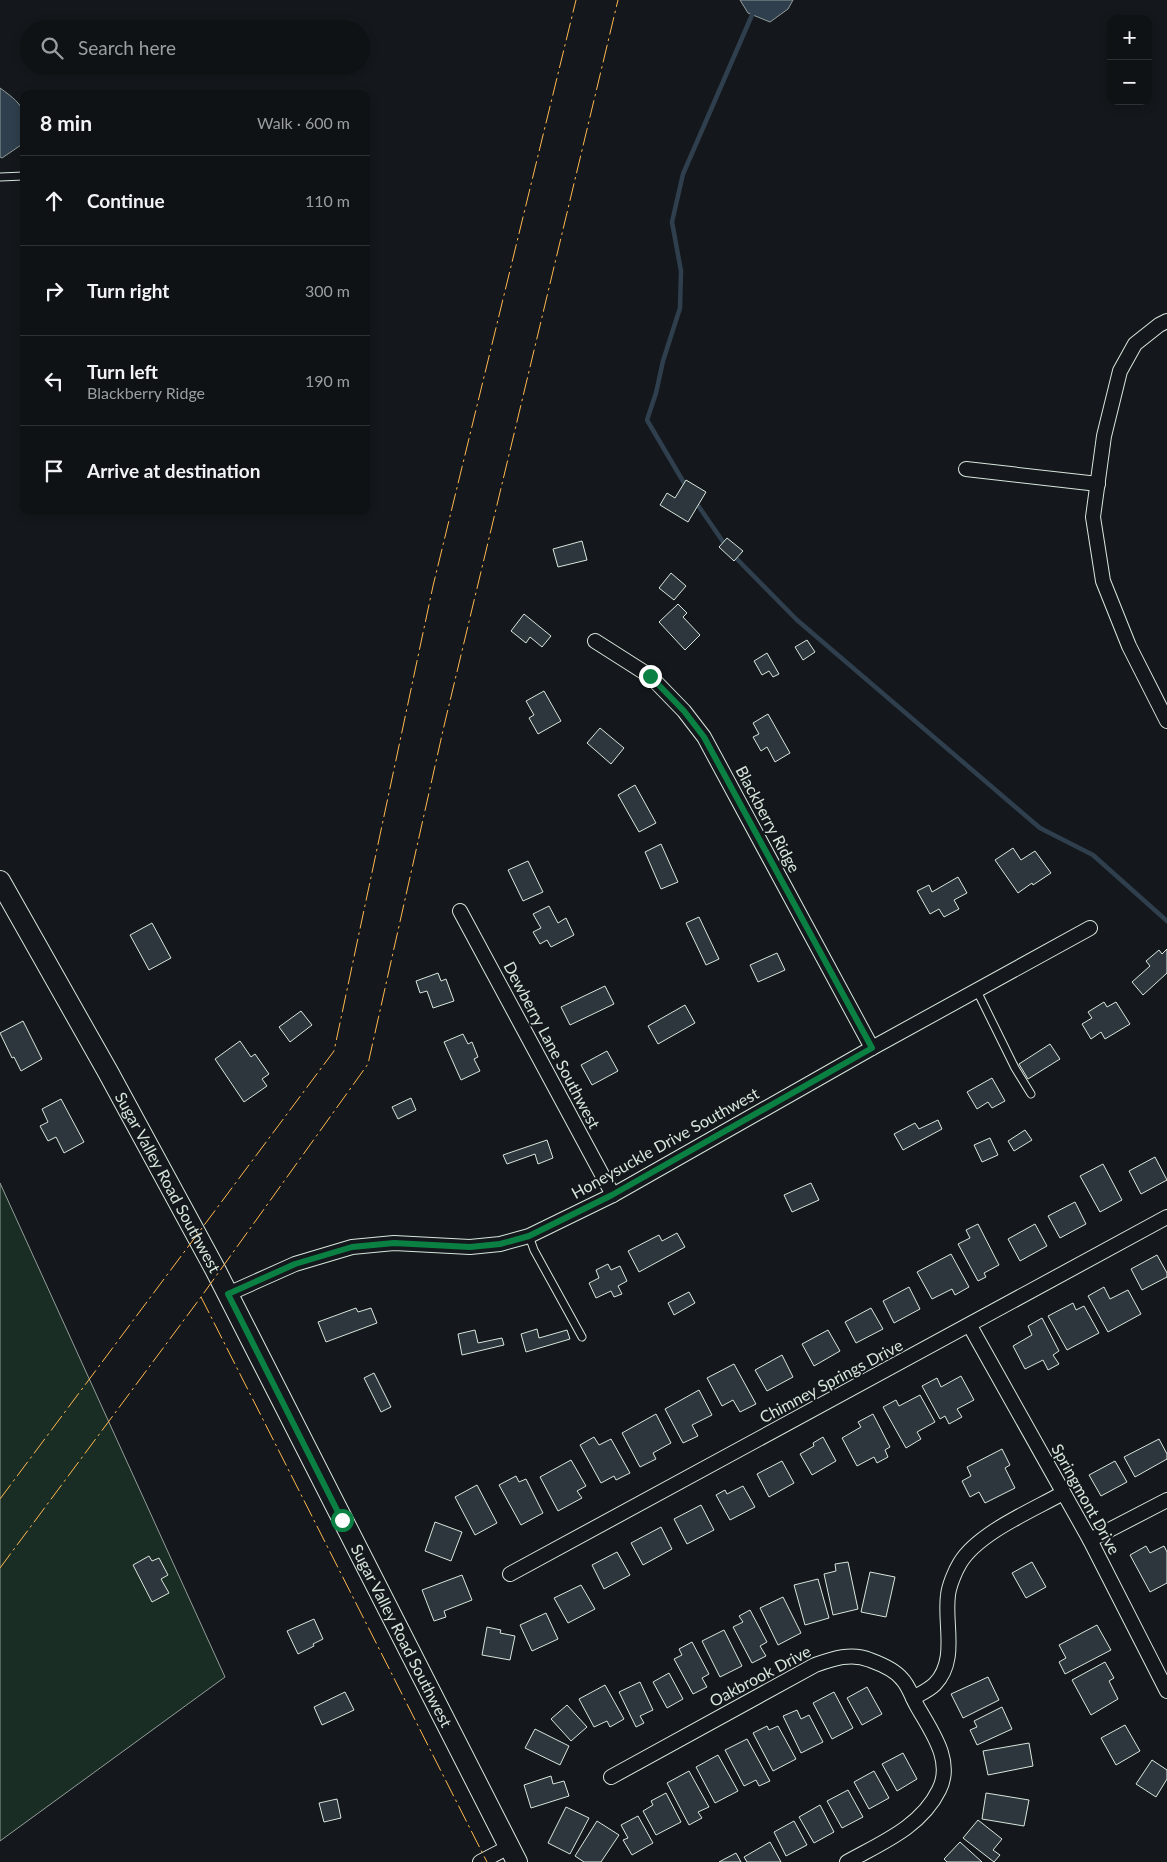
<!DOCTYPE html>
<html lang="en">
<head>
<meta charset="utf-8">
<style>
  :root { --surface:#0f1215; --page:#181b1e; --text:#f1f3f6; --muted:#9b9ea0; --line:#2f3234 }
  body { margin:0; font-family:Lato,sans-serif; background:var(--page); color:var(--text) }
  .controls { position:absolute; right:15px; top:15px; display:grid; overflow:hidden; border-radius:10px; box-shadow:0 2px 8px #0003 }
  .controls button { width:45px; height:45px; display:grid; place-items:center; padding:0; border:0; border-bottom:1px solid var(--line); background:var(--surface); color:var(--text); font:25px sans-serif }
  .stop { position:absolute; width:15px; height:15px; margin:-11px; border:4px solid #0b8043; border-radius:50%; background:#fff }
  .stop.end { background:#0b8043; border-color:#fff; box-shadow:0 1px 5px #0008 }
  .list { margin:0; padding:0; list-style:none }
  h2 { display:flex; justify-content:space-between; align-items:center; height:65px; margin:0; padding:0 20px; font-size:21px }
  h2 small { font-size:16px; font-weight:400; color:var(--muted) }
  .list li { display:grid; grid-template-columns:32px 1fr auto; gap:15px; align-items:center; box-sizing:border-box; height:90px; padding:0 20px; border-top:1px solid var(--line) }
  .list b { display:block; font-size:19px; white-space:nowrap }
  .list p { margin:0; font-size:16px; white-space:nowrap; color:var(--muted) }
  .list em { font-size:16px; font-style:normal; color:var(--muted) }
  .icon { flex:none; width:28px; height:28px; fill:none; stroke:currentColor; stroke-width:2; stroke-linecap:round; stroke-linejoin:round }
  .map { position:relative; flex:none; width:1167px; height:1862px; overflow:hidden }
  .search { position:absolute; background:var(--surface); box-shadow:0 2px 8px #0003; left:20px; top:20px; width:350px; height:55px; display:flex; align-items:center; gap:12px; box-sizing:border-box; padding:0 18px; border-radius:28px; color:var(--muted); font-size:19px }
  .panel { position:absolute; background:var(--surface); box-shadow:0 2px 8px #0003; left:20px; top:90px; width:350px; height:425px; border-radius:10px }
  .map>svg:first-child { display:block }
</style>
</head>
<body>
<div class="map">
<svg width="1167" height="1862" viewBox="0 0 1167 1862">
  <rect width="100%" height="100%" fill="#14181c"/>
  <!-- green -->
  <path fill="#1a2d24" stroke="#939e99" d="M 0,1183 L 225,1677 L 0,1841 Z"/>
  <!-- water -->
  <g fill="#2f3f4d" stroke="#939e99">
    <path d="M 740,0 L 793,0 L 788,9 L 770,22 L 748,13 Z"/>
    <path d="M 0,88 C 28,108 24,110 24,143 L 2,158 L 0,157 Z"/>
  </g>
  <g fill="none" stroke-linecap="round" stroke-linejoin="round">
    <!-- stream -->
    <g stroke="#2f3f4d" stroke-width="4.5">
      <path d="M 687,488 L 647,420 L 656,393 L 663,361 L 680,308 L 681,271 L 672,222 L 683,174 L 752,15"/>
      <path d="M 695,501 L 726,546"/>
      <path d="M 732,554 L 797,620 L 1040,828 L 1093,855 L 1167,921"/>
    </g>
  </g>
  <!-- building -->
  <g fill="#2c363c" stroke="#d8e6dc">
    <path d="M 686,480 L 706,492 L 688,522 L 660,505 L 667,493 L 675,498 Z"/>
    <path d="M 727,538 L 743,551 L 734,561 L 719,547 Z"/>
    <path d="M 582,541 L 587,560 L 558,567 L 553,549 Z"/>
    <path d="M 671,573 L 686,586 L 674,600 L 659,588 Z"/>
    <path d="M 678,604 L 687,613 L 683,617 L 700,635 L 685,650 L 659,622 Z"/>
    <path d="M 524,614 L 551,636 L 542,647 L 530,637 L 526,643 L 511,631 Z"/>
    <path d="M 807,640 L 815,652 L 803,660 L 795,647 Z"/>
    <path d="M 767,653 L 779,674 L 773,677 L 769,671 L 762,675 L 754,661 Z"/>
    <path d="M 544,691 L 561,721 L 538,734 L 529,718 L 534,715 L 526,701 Z"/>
    <path d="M 768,714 L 790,753 L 775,762 L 767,747 L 761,751 L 753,737 L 759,734 L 753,723 Z"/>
    <path d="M 600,728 L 624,748 L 611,764 L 587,743 Z"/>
    <path d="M 635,785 L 656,823 L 639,832 L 618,795 Z"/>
    <path d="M 661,844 L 678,882 L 661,889 L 645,852 Z"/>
    <path d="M 1013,848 L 1021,860 L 1035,851 L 1051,873 L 1033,885 L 1032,883 L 1018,893 L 995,860 Z"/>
    <path d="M 528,861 L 543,892 L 523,901 L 508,870 Z"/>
    <path d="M 958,877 L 967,893 L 954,900 L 959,909 L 944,917 L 939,909 L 930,914 L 917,891 L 929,885 L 932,892 Z"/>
    <path d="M 549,906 L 558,923 L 566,918 L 574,935 L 551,947 L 547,940 L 540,944 L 533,932 L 541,928 L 533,914 Z"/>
    <path d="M 699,917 L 719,959 L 706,965 L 686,923 Z"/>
    <path d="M 152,923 L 171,958 L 149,970 L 130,935 Z"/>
    <path d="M 1167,949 L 1167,973 L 1143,995 L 1132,982 L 1150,966 L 1146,961 L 1159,950 L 1162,954 Z"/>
    <path d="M 777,953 L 785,970 L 758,982 L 750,965 Z"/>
    <path d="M 438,973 L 441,981 L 446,979 L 454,1001 L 433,1008 L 427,991 L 420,993 L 416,981 Z"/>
    <path d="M 605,986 L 614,1004 L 570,1025 L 561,1007 Z"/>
    <path d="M 1104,1002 L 1107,1007 L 1116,1002 L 1130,1024 L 1105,1039 L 1101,1032 L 1091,1039 L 1082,1024 L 1092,1018 L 1088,1012 Z"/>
    <path d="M 685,1005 L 695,1023 L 658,1044 L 648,1026 Z"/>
    <path d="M 301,1011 L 312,1025 L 290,1042 L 279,1027 Z"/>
    <path d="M 23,1021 L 42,1059 L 21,1071 L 14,1057 L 12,1058 L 0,1033 Z"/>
    <path d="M 463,1034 L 468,1044 L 472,1042 L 478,1057 L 474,1059 L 480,1071 L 461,1080 L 444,1042 Z"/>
    <path d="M 240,1041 L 251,1057 L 255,1054 L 269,1074 L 262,1079 L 267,1086 L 244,1102 L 215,1059 Z"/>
    <path d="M 1050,1044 L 1060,1059 L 1028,1079 L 1019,1064 Z"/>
    <path d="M 607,1051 L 618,1071 L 592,1085 L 581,1065 Z"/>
    <path d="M 992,1078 L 1005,1101 L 992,1108 L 988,1102 L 977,1109 L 967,1092 Z"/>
    <path d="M 411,1098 L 416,1110 L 398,1119 L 392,1107 Z"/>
    <path d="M 61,1099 L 84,1142 L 64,1153 L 56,1137 L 48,1141 L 40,1126 L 48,1122 L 42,1109 Z"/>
    <path d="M 938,1120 L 942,1129 L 903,1150 L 894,1134 L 915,1123 L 919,1129 Z"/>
    <path d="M 1025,1130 L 1032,1140 L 1014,1151 L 1008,1141 Z"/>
    <path d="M 990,1138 L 998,1155 L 982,1162 L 974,1145 Z"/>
    <path d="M 547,1140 L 553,1158 L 538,1164 L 535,1154 L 507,1164 L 503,1155 Z"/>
    <path d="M 1155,1157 L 1167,1180 L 1141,1194 L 1129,1171 Z"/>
    <path d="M 1103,1164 L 1122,1200 L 1100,1212 L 1080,1176 Z"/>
    <path d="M 811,1183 L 819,1200 L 792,1212 L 784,1195 Z"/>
    <path d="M 1075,1202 L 1086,1224 L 1060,1238 L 1048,1216 Z"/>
    <path d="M 978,1224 L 999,1265 L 984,1273 L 986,1277 L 978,1281 L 958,1244 L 970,1238 L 966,1230 Z"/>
    <path d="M 1035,1224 L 1047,1246 L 1020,1261 L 1008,1239 Z"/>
    <path d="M 677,1233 L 685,1247 L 639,1272 L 628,1251 L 659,1235 L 662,1241 Z"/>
    <path d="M 951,1254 L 969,1287 L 955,1295 L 952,1289 L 932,1299 L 917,1272 Z"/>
    <path d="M 1157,1255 L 1167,1273 L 1167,1277 L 1142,1290 L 1131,1269 Z"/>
    <path d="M 608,1264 L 611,1270 L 620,1266 L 627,1281 L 618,1286 L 622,1294 L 614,1297 L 611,1291 L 596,1298 L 589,1283 L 599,1278 L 596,1270 Z"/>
    <path d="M 909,1287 L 920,1309 L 894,1323 L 883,1301 Z"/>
    <path d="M 1104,1287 L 1110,1299 L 1128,1290 L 1141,1314 L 1108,1332 L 1088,1296 Z"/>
    <path d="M 689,1292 L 695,1303 L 674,1315 L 668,1303 Z"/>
    <path d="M 1073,1303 L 1076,1310 L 1084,1306 L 1099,1333 L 1067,1350 L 1048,1316 Z"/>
    <path d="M 356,1308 L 358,1312 L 371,1308 L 377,1323 L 326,1342 L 318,1322 Z"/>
    <path d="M 871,1308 L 883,1329 L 856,1343 L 845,1322 Z"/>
    <path d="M 1042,1318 L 1059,1351 L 1053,1355 L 1059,1364 L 1048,1370 L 1043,1360 L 1025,1369 L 1013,1346 L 1032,1335 L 1028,1326 Z"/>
    <path d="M 537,1329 L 539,1338 L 567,1330 L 570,1339 L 526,1352 L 521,1334 Z"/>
    <path d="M 475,1330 L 478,1343 L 502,1338 L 504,1345 L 462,1355 L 458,1334 Z"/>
    <path d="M 828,1330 L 840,1351 L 814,1366 L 802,1344 Z"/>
    <path d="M 782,1355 L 793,1377 L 767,1391 L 755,1370 Z"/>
    <path d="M 734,1364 L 756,1404 L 740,1412 L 733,1400 L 722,1406 L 707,1378 Z"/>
    <path d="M 374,1373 L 391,1407 L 381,1412 L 364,1378 Z"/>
    <path d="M 961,1376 L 974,1400 L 957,1409 L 962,1417 L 949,1424 L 945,1416 L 940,1419 L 922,1386 L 937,1378 L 941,1387 Z"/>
    <path d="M 699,1390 L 712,1415 L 692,1425 L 698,1436 L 683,1443 L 665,1409 Z"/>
    <path d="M 920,1395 L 935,1422 L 917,1432 L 921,1439 L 906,1448 L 883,1407 L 896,1400 L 899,1406 Z"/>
    <path d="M 656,1414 L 671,1443 L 653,1453 L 656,1459 L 640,1467 L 622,1433 Z"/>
    <path d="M 873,1414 L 890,1447 L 885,1450 L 888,1457 L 877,1463 L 874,1457 L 857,1466 L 842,1438 L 861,1427 L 858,1422 Z"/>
    <path d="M 594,1437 L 599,1445 L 611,1439 L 630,1473 L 616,1480 L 614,1476 L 601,1483 L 580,1445 Z"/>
    <path d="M 823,1437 L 836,1461 L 812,1475 L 800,1454 L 814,1446 L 813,1443 Z"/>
    <path d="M 1159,1439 L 1167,1454 L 1167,1459 L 1135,1477 L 1124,1457 Z"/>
    <path d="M 1002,1449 L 1010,1465 L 1005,1468 L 1015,1488 L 985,1503 L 979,1492 L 970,1497 L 962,1481 L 971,1476 L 967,1467 Z"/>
    <path d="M 571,1460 L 586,1486 L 577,1491 L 582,1498 L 558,1511 L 540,1477 Z"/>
    <path d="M 782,1461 L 794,1483 L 769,1497 L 757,1474 Z"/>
    <path d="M 1115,1461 L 1127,1482 L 1101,1496 L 1089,1475 Z"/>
    <path d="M 516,1476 L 519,1482 L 526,1479 L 543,1513 L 521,1525 L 499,1485 Z"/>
    <path d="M 477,1485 L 497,1523 L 475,1535 L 455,1497 Z"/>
    <path d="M 743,1486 L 755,1507 L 730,1520 L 716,1495 L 725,1490 L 727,1494 Z"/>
    <path d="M 701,1505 L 714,1530 L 687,1544 L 674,1519 Z"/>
    <path d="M 435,1522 L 462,1532 L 451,1561 L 425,1551 Z"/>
    <path d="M 661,1527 L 672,1549 L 643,1565 L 631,1543 Z"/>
    <path d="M 1146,1546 L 1150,1553 L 1164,1546 L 1167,1552 L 1167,1583 L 1150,1592 L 1130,1555 Z"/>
    <path d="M 617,1552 L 630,1575 L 604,1589 L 592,1565 Z"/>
    <path d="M 149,1556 L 152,1561 L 159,1558 L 168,1575 L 161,1579 L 169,1593 L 152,1602 L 133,1565 Z"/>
    <path d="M 848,1562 L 858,1609 L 833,1615 L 824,1574 L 836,1571 L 835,1564 Z"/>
    <path d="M 1032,1562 L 1046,1587 L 1026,1598 L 1012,1573 Z"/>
    <path d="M 870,1572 L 895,1577 L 886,1617 L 861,1612 Z"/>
    <path d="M 462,1575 L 472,1600 L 444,1611 L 446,1617 L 434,1621 L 422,1590 Z"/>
    <path d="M 818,1579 L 829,1618 L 805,1625 L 794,1585 Z"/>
    <path d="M 581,1585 L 595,1609 L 568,1623 L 554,1598 Z"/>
    <path d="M 783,1597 L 801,1633 L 778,1645 L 760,1608 Z"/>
    <path d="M 750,1610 L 767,1642 L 760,1646 L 766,1656 L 752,1663 L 733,1627 L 743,1622 L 739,1616 Z"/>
    <path d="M 546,1613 L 558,1639 L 532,1651 L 520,1625 Z"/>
    <path d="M 314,1619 L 323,1639 L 313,1644 L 314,1646 L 298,1654 L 287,1631 Z"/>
    <path d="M 1097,1625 L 1111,1650 L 1065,1674 L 1059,1662 L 1066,1658 L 1059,1645 Z"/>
    <path d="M 487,1627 L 501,1630 L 500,1633 L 515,1636 L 510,1660 L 482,1655 Z"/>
    <path d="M 724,1630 L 742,1666 L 720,1677 L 702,1641 Z"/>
    <path d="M 692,1642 L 709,1674 L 702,1678 L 707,1687 L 693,1694 L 674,1659 L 682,1655 L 679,1649 Z"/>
    <path d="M 1105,1662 L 1114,1678 L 1109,1681 L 1118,1699 L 1091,1715 L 1072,1680 Z"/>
    <path d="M 669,1673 L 683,1699 L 667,1708 L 653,1682 Z"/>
    <path d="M 988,1677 L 999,1700 L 963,1718 L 951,1694 Z"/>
    <path d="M 640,1682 L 653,1710 L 640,1716 L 644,1723 L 636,1727 L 619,1692 Z"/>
    <path d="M 605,1685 L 624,1719 L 610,1727 L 607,1721 L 594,1727 L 579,1699 Z"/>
    <path d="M 867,1687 L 882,1714 L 862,1725 L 847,1698 Z"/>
    <path d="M 345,1692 L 354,1710 L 322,1725 L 314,1707 Z"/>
    <path d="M 834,1692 L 853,1728 L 832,1739 L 813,1703 Z"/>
    <path d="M 567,1705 L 587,1727 L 571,1741 L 551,1719 Z"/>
    <path d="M 1002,1707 L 1012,1729 L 977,1745 L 970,1730 L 977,1727 L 974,1721 Z"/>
    <path d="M 797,1710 L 801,1719 L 809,1715 L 823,1742 L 801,1753 L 783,1716 Z"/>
    <path d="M 1125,1725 L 1140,1751 L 1116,1765 L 1101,1738 Z"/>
    <path d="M 767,1726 L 769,1730 L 778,1726 L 796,1759 L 773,1771 L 753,1733 Z"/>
    <path d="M 535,1729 L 569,1746 L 560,1765 L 525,1748 Z"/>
    <path d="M 747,1739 L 770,1781 L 759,1786 L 756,1780 L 744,1786 L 725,1750 Z"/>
    <path d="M 1029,1743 L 1033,1766 L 988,1775 L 983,1751 Z"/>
    <path d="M 903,1753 L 917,1779 L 897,1791 L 882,1764 Z"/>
    <path d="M 718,1755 L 738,1791 L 715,1803 L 696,1767 Z"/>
    <path d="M 1152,1760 L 1167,1770 L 1167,1779 L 1156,1797 L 1136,1784 Z"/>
    <path d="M 689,1771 L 709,1807 L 698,1812 L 702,1818 L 689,1825 L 667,1783 Z"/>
    <path d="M 874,1771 L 889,1798 L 869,1809 L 854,1782 Z"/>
    <path d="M 551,1776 L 553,1784 L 564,1781 L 569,1796 L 531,1808 L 524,1785 Z"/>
    <path d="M 848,1790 L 863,1817 L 842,1828 L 827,1801 Z"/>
    <path d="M 666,1793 L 681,1822 L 656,1835 L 643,1811 L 653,1805 L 651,1801 Z"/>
    <path d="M 986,1793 L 1029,1800 L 1024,1826 L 982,1819 Z"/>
    <path d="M 337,1799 L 341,1818 L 324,1822 L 319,1803 Z"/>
    <path d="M 820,1805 L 834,1832 L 814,1843 L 799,1817 Z"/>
    <path d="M 566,1807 L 589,1818 L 570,1854 L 548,1843 Z"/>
    <path d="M 638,1816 L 653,1843 L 632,1855 L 623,1840 L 628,1838 L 621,1825 Z"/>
    <path d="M 978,1820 L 1002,1839 L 993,1850 L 1000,1855 L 994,1862 L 963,1838 Z"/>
    <path d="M 597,1821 L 619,1835 L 601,1862 L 584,1862 L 575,1856 Z"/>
    <path d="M 794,1821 L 807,1845 L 786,1856 L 774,1832 Z"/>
    <path d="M 770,1842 L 781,1862 L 747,1862 L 744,1857 Z"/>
    <path d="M 960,1842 L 982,1862 L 947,1862 L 944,1859 Z"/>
    <path d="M 736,1853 L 741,1862 L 719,1862 Z"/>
  </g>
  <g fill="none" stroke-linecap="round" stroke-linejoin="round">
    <defs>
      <g id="lane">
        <path d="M 0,177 L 24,176"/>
        <path d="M 977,991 L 1015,1068 L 1031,1094"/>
        <path d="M 529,1236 L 534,1250 L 582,1337"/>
      </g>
      <g id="street">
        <path d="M 1167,321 L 1159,325 L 1135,344 L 1120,371 L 1104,436 L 1093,517 L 1103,581 L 1129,646 L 1167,721"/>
        <path d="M 966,469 L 1098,484"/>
        <path d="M 595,641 L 650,676 L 684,711 L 704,737 L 872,1048"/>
        <path d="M 460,911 L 613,1195"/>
        <path d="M 228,1294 L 295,1264 L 352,1247 L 394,1243 L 470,1247 L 500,1244 L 529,1236 L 613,1195 L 872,1048 L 1090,928"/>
        <path d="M 970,1326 L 1090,1540 L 1167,1691"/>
        <path d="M 1090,1540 L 1167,1500"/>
        <path d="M 510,1574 L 1167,1217"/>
        <path d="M 913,1698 C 920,1694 929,1690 935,1684 C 958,1660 944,1624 948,1595 C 949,1586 955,1571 960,1563 C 978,1533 1033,1510 1063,1493"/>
        <path d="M 611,1777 L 815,1665 C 832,1659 851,1652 870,1660 C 881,1664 895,1670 902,1679 C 909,1686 912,1698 917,1706 C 931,1731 954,1761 939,1790 C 921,1827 881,1843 847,1862"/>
        <path d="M 480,1862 L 509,1847"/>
      </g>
      <g id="secondary">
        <path id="s1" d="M 0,881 L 108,1072 L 215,1269 L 517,1862"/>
      </g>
    </defs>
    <!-- lane casing -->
    <use href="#lane" stroke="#d8e6dc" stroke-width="9"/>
    <!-- street casing -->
    <use href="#street" stroke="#d8e6dc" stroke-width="16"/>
    <!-- secondary casing -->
    <use href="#secondary" stroke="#d8e6dc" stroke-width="22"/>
    <!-- lane -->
    <use href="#lane" stroke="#14181c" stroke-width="7"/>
    <!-- street -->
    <use href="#street" stroke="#14181c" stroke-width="14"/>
    <!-- secondary -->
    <use href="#secondary" stroke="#14181c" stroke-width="20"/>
    <!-- power -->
    <g stroke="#ffb74d" stroke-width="1" stroke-dasharray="18 4 2.5 4" stroke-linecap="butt">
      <path d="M 201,1297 L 487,1862"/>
      <path d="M 0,1499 L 334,1051 L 433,586 L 576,0"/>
      <path d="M 0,1568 L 201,1297 L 368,1064 L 444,726 L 618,0"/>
    </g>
  </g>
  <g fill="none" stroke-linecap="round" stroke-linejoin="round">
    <!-- route -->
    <path stroke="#0b8043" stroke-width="6" d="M 342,1520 L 228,1294 L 295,1264 L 352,1247 L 394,1243 L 470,1247 L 500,1244 L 529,1236 L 612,1195 L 872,1048 L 704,737 L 684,711 L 650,676"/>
  </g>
  <g text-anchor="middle" stroke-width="4" stroke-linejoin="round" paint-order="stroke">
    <!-- street labels -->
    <g font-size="16" fill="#d8e6dc" stroke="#14181c">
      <text transform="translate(768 819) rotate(62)" y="6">Blackberry Ridge</text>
      <text transform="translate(552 1045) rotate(62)" y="6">Dewberry Lane Southwest</text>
      <text transform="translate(665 1143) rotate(-29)" y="6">Honeysuckle Drive Southwest</text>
      <text dy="6" stroke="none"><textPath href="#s1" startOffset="345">Sugar Valley Road Southwest</textPath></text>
      <text transform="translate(831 1381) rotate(-28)" y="6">Chimney Springs Drive</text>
      <text transform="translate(1086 1499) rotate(61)" y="6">Springmont Drive</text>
      <text dy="6" stroke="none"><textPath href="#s1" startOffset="855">Sugar Valley Road Southwest</textPath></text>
      <text transform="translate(760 1676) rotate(-28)" y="6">Oakbrook Drive</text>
    </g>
  </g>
</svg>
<div class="controls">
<button>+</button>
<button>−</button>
</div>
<div class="stop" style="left:342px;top:1520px"></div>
<div class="stop end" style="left:650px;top:676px"></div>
<div class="search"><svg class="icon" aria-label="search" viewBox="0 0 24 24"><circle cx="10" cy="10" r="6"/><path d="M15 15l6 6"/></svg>Search here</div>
<section class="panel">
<h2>8 min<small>Walk · 600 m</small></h2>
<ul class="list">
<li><svg class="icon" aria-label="ahead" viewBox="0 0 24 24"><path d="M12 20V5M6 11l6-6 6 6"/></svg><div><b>Continue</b></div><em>110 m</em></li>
<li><svg class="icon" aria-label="right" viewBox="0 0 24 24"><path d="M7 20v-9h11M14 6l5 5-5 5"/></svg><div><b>Turn right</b></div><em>300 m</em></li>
<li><svg class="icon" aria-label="left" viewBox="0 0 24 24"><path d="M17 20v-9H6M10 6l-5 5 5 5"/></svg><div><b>Turn left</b><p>Blackberry Ridge</p></div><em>190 m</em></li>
<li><svg class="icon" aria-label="arrive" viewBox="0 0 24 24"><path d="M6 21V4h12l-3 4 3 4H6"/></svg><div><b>Arrive at destination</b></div></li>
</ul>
</section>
</div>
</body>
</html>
